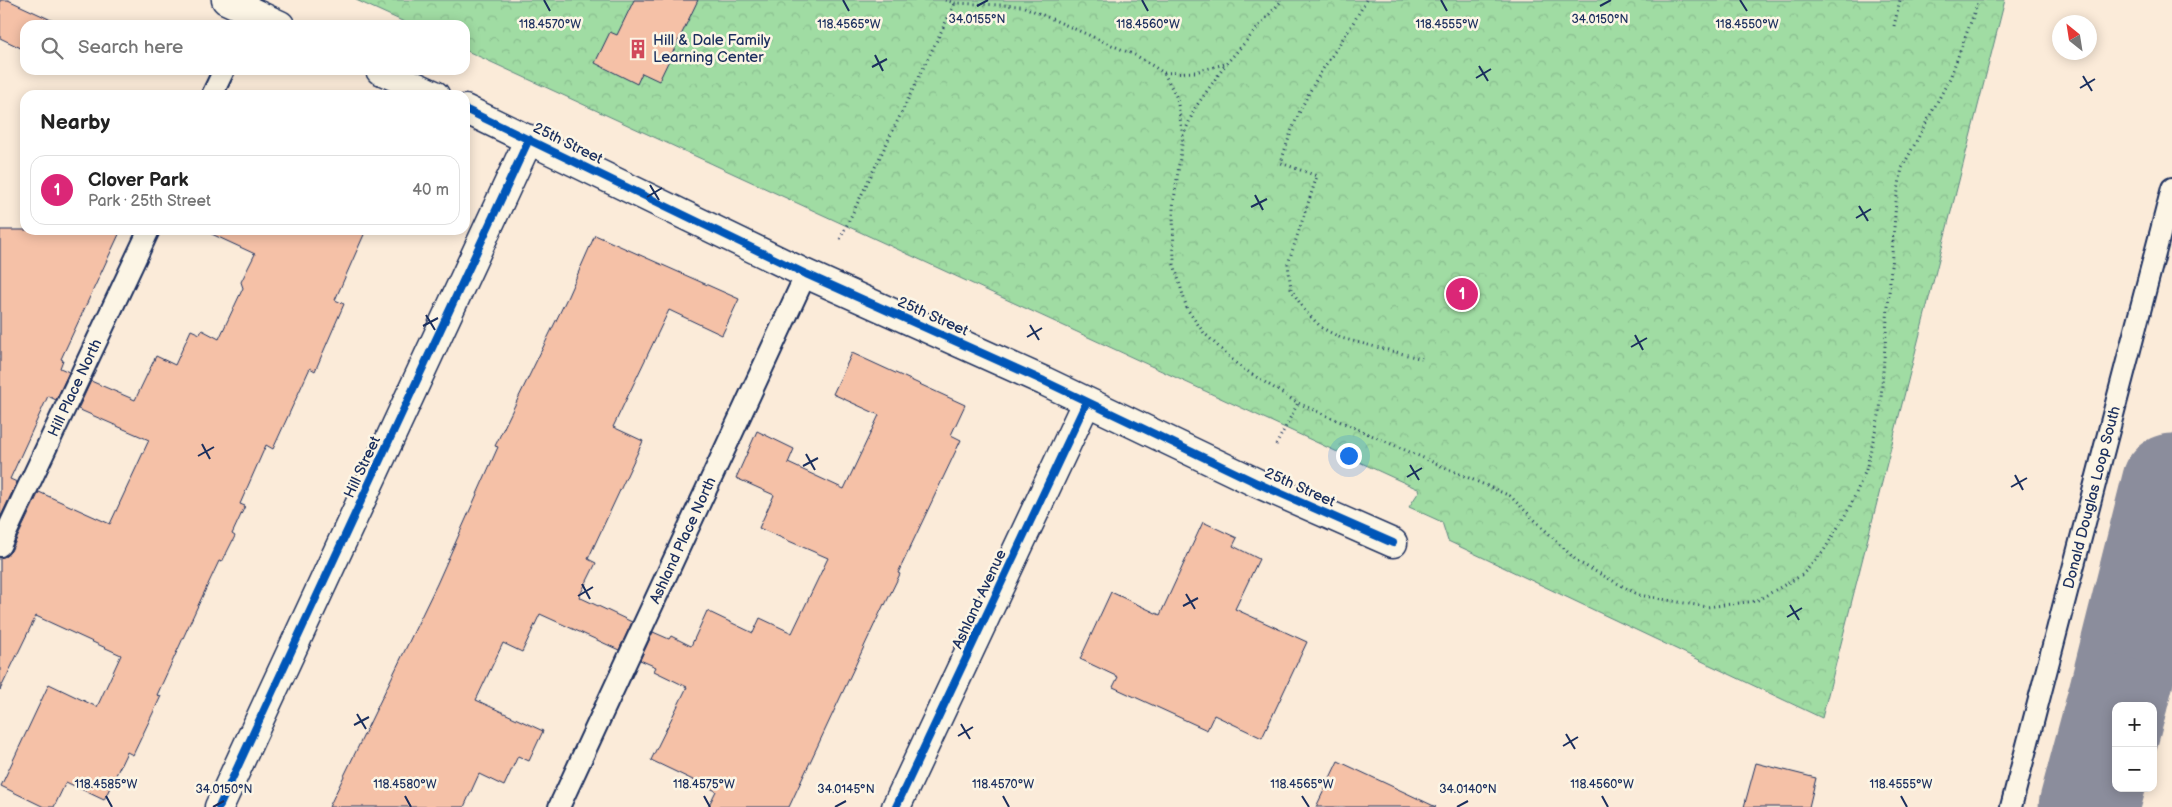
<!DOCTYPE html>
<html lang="en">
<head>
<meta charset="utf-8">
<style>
  :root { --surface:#fff; --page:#f2f2f2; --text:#222; --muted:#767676; --line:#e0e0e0; --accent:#db2777 }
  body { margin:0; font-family:"Balsamiq Sans",sans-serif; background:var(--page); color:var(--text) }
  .controls { position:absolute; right:15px; bottom:15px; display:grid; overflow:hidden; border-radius:10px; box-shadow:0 2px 12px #0003 }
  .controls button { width:45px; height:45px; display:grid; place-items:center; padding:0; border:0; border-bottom:1px solid var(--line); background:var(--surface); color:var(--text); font:25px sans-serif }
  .compass { position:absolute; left:2052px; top:15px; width:45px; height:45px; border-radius:50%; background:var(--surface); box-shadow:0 2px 12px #0003; rotate:330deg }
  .you { position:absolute; left:1348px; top:455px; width:18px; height:18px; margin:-12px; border:4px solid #fff; border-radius:50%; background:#1a73e8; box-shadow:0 0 0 8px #1a73e833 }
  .badge { display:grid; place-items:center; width:32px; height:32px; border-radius:50%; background:var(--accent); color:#fff; font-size:16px; font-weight:700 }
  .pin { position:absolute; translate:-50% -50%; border:2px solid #fff; box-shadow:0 1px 5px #0006 }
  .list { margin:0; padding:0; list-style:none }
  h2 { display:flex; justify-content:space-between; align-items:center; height:65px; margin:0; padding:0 20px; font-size:21px }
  h2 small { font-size:16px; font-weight:400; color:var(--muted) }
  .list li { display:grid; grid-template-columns:32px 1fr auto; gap:15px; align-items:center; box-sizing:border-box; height:70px; margin:0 10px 10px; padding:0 10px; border:1px solid var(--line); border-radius:15px }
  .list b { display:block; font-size:19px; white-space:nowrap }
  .list p { margin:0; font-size:16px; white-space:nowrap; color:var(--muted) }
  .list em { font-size:16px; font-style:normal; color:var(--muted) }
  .icon { flex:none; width:28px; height:28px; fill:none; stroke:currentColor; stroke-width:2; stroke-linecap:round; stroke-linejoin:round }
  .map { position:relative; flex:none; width:2172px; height:807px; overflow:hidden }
  .search { position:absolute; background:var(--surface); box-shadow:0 2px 12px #0003; left:20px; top:20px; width:450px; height:55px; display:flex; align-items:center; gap:12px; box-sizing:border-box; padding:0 18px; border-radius:15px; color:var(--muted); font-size:19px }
  .panel { position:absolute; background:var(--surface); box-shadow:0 2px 12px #0003; left:20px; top:90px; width:450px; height:145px; border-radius:15px }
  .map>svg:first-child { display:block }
</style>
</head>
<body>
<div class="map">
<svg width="2172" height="807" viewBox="0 0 2172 807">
  <defs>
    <pattern id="forest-crowns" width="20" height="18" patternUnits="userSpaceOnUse" patternTransform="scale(1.25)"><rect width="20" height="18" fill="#a0dca3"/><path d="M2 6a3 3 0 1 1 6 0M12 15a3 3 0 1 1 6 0" fill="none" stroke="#89bd8f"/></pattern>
  </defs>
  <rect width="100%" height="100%" fill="#fbebd9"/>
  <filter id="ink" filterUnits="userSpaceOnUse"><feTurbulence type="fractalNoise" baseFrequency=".02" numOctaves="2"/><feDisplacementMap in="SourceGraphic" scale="10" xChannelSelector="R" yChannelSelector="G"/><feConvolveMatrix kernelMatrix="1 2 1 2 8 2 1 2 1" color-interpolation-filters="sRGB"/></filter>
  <g filter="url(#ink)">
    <!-- forest -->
    <path fill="url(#forest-crowns)" stroke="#5e8680" d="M 356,0 L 2005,0 L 1822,718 L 1448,541 L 1442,522 L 1409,507 L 1420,490 L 465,50 L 465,25 L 411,25 Z"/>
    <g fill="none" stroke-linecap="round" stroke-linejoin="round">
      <!-- taxiway -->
      <g stroke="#8b8d9c" stroke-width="101">
        <path d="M 2116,706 L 2172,484"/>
        <path d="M 2089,807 L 2116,706"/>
      </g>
    </g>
    <!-- building -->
    <g fill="#f5c1a7" stroke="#1b2f5e">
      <path d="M 0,0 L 8,0 L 62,25 L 25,25 L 25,50 L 0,38 Z"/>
      <path d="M 634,0 L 698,0 L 659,81 L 642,73 L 637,84 L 595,63 L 610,32 L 617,35 Z"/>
      <path d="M 0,230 L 121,230 L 61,359 L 63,360 L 60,368 L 69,372 L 56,400 L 48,396 L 10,479 L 17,482 L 0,518 Z"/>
      <path d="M 203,230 L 366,230 L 335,300 L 344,304 L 315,371 L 310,368 L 273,449 L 266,445 L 240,504 L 245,506 L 232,534 L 235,536 L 222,562 L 219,561 L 195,612 L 157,695 L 161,696 L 133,755 L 127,752 L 104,800 L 66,782 L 54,807 L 44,807 L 1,786 L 49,684 L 97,707 L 121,655 L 36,616 L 0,690 L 0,558 L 6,556 L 11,551 L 39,492 L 110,524 L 149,440 L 78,409 L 91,381 L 135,400 L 156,356 L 175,365 L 191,330 L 200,334 L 202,330 L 219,339 L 243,288 L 241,282 L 255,254 Z"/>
      <path d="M 595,235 L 739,299 L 722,335 L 669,310 L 613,427 L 643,441 L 588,559 L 596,563 L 579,597 L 632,622 L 619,650 L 540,614 L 522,652 L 503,643 L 476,700 L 543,731 L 529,761 L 518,756 L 504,786 L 479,774 L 464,807 L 329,807 L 437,584 L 498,447 L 495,446 L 568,296 Z"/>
      <path d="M 852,353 L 965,405 L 951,435 L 961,440 L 898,573 L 900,574 L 885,605 L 884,604 L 789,807 L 708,807 L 716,791 L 651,760 L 687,687 L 654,671 L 656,667 L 640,660 L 653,632 L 669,639 L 671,636 L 691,646 L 707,611 L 753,633 L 760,618 L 792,633 L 828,558 L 759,528 L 774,495 L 736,478 L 757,431 L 794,449 L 788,463 L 844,489 L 879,415 L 833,394 Z"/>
      <path d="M 1203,522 L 1237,538 L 1233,546 L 1259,559 L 1235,609 L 1307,642 L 1262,738 L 1214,715 L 1207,730 L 1113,687 L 1118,677 L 1080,659 L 1111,592 L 1160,615 Z"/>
      <path d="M 1338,761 L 1436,807 L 1316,807 Z"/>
      <path d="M 1756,763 L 1816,778 L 1809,807 L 1744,807 Z"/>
    </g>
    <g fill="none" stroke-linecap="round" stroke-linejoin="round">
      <defs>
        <g id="service">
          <path d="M 212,95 L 224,70"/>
          <path id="s1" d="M 0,546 L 149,230"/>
          <path id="s2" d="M 559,807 L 806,274"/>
          <path id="s3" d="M 2011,807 L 2172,188"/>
        </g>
        <g id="minor">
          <path d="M 226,0 L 280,25"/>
          <path d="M 380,70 L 435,95"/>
          <path d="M 465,109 L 806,274 L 1044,381 L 1257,483 L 1393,543"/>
          <path d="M 219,807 L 529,139"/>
          <path d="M 896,807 L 1086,403"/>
        </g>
      </defs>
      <!-- service casing -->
      <use href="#service" stroke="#1b2f5e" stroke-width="24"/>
      <!-- minor casing -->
      <use href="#minor" stroke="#1b2f5e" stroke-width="31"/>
      <!-- path -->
      <g stroke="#1b2f5e" stroke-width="3" stroke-dasharray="1 4" stroke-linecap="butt">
        <path d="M 945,0 L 955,3 L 1022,6 L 1137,56 L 1164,73 L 1177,98 L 1183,137 L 1173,207 L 1174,264 L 1187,309 L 1204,333 L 1239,366 L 1298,403 L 1510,496 L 1578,562 L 1639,595 L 1707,607 L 1756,601 L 1802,575 L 1823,552 L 1850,507 L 1866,470 L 1880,411 L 1896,202 L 1902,168 L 1950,78 L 1979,0"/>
        <path d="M 1366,0 C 1353,25 1338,46 1323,69 C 1305,97 1290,130 1281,163 L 1317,176 L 1288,264 L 1291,289 L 1305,311 L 1322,328 L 1341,338 L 1423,359"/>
        <path d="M 1894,26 L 1900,0"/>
        <path d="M 1164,73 L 1195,72 L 1225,64"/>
        <path d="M 1183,136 L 1195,108 L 1226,64 L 1282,0"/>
        <path d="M 840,239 L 955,3"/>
        <path d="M 1276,445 L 1298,403"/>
      </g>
      <!-- service -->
      <use href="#service" stroke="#fcf5e5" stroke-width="20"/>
      <!-- minor -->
      <use href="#minor" stroke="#fcf5e5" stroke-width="28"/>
      <defs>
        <g id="cycleway">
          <path d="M 465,109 L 806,274 L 1044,381 L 1257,483 L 1393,543"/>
          <path d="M 219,807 L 529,139"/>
          <path d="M 896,807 L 1086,403"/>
        </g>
      </defs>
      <!-- cycleway casing -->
      <use href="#cycleway" stroke="#fcf5e5" stroke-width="11"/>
      <!-- cycleway -->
      <use href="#cycleway" stroke="#0057b8" stroke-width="8"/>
    </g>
  </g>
  <!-- ticks -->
  <path fill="none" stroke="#1b2f5e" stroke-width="2" d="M 544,0 L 550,11M 843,0 L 849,11M 1142,0 L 1148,11M 1441,0 L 1447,11M 1740,0 L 1747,11M 977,6 L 988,0M 1600,6 L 1611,0M 875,55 L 883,71M 1479,66 L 1488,81M 872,67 L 887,59M 2083,76 L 2092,91M 1476,78 L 1491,69M 2080,88 L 2095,79M 650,185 L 659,200M 1255,195 L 1263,210M 647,197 L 662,188M 1859,206 L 1868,221M 1251,207 L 1267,199M 1856,218 L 1871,209M 426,315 L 435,330M 1030,325 L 1039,340M 423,326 L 438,318M 1635,335 L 1643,350M 1027,337 L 1042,328M 1631,347 L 1647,338M 202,444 L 210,459M 806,454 L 815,470M 198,456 L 214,447M 1410,465 L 1419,480M 803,466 L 818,458M 2015,475 L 2023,490M 1407,477 L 1422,468M 2011,487 L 2027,478M 582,584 L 590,599M 1186,594 L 1195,609M 578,596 L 593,587M 1790,605 L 1799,620M 1183,606 L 1198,598M 1787,617 L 1802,608M 357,714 L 366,729M 961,724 L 970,739M 354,725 L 369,717M 1566,734 L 1575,749M 958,736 L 973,727M 1563,746 L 1578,737M 106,796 L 112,807M 405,796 L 411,807M 704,796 L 710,807M 1003,796 L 1009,807M 1302,796 L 1309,807M 1602,796 L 1608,807M 1901,796 L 1907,807M 213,807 L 224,801M 835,807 L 846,801M 1457,807 L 1468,801"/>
  <!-- icons -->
  <defs>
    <symbol id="building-bare" viewBox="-9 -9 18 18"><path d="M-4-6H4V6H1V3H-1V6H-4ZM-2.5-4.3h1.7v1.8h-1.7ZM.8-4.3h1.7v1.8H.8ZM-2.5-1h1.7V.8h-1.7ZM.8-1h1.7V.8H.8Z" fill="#d1495b" stroke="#fcf5e5" stroke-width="2.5" paint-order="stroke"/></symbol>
  </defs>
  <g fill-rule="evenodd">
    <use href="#building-bare" x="624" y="35" width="28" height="28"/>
  </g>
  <g text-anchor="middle" stroke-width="5" stroke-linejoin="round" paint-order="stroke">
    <!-- poi labels -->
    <g font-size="15" fill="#1b2f5e" stroke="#fcf5e5" text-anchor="start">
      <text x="653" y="45">Hill &amp; Dale Family<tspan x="653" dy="17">Learning Center</tspan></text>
    </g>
    <!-- street labels -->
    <g font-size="15" fill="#1b2f5e" stroke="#fcf5e5">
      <text transform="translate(568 143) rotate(26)" y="5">25th Street</text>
      <text transform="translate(933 316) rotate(24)" y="5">25th Street</text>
      <text dy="5" stroke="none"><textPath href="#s1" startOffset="175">Hill Place North</textPath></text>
      <text transform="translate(362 467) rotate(-65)" y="5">Hill Street</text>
      <text transform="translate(1300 487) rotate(24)" y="5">25th Street</text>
      <text dy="5" stroke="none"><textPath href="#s3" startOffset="320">Donald Douglas Loop South</textPath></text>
      <text dy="5" stroke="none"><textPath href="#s2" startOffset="294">Ashland Place North</textPath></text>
      <text transform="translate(979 599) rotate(-65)" y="5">Ashland Avenue</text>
    </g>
  </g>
  <g font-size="12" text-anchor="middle" fill="#1b2f5e" stroke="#fcf5e5" stroke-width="5" stroke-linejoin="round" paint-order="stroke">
    <text x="1600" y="23">34.0150°N</text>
    <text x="977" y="23">34.0155°N</text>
    <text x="550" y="28">118.4570°W</text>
    <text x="849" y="28">118.4565°W</text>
    <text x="1148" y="28">118.4560°W</text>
    <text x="1447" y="28">118.4555°W</text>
    <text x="1747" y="28">118.4550°W</text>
    <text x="106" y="788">118.4585°W</text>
    <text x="405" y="788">118.4580°W</text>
    <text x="704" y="788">118.4575°W</text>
    <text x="1003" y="788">118.4570°W</text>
    <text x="1302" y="788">118.4565°W</text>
    <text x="1602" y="788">118.4560°W</text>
    <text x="1901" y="788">118.4555°W</text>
    <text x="224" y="793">34.0150°N</text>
    <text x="846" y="793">34.0145°N</text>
    <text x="1468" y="793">34.0140°N</text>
  </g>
</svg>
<div class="controls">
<button>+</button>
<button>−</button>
</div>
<svg class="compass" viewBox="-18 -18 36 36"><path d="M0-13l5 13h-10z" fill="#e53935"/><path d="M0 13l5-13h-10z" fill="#767676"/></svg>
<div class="you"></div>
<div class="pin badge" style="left:1462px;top:294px">1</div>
<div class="search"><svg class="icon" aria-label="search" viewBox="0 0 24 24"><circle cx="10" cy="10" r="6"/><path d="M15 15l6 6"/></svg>Search here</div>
<section class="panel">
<h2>Nearby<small></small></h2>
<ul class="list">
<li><span class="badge">1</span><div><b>Clover Park</b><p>Park · 25th Street</p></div><em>40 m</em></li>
</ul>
</section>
</div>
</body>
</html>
